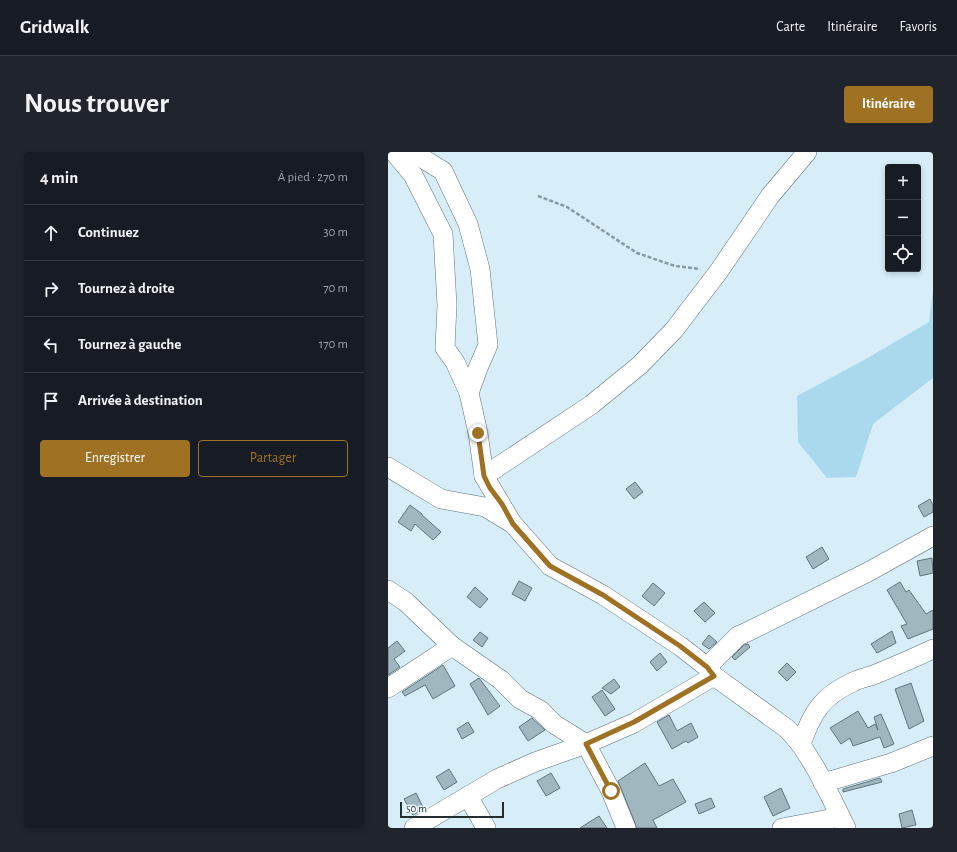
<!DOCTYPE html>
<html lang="fr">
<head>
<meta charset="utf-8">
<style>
  :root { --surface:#171b24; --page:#20242c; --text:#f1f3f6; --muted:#9ea1a6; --line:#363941; --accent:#9f7123 }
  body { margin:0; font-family:"Alegreya Sans",sans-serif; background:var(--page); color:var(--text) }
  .controls { position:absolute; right:12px; top:12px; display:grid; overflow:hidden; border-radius:4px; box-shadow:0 2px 6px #0003 }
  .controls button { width:36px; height:36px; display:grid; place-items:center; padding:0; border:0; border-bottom:1px solid var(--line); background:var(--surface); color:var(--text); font:20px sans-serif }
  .scale { position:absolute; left:12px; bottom:10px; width:104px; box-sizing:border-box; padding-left:4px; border:2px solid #242d30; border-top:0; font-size:11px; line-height:14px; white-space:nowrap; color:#242d30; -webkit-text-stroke:3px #f0f9fd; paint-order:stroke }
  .stop { position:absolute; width:12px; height:12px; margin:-9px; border:3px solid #9f7123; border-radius:50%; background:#fff }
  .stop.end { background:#9f7123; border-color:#fff; box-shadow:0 1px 4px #0008 }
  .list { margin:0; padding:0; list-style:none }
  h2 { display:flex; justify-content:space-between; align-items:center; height:52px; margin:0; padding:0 16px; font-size:17px }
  h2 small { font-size:13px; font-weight:400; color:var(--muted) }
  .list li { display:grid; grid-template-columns:26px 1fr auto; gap:12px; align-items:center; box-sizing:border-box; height:56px; padding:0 16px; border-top:1px solid var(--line) }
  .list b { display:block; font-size:15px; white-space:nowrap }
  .list em { font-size:13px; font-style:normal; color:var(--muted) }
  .actions { display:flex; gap:8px; padding:12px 16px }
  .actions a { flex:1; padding:9px 0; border:1px solid var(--accent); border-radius:4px; text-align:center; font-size:14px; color:var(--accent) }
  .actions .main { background:var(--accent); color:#fff }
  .icon { flex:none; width:22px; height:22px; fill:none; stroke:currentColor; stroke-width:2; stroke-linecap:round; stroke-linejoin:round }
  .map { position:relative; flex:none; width:545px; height:676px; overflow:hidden; border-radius:4px }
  header { display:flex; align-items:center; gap:24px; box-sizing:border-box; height:56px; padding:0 20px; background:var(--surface); border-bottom:1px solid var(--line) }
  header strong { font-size:19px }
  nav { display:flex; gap:22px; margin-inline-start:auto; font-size:14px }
  .intro { display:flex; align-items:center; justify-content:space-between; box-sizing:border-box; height:96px; padding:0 24px }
  h1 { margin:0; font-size:28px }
  .button { padding:10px 18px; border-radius:4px; background:var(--accent); color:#fff; font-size:14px; font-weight:700 }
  main { display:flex; gap:24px; padding:0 24px }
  aside { flex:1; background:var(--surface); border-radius:4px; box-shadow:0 2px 6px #0003 }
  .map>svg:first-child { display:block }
</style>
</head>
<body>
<header>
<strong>Gridwalk</strong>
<nav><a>Carte</a><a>Itinéraire</a><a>Favoris</a></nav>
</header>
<div class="intro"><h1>Nous trouver</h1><a class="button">Itinéraire</a></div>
<main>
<aside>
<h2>4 min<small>À pied · 270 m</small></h2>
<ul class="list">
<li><svg class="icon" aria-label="ahead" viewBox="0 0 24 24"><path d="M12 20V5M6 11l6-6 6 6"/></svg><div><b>Continuez</b></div><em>30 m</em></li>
<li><svg class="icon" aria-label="right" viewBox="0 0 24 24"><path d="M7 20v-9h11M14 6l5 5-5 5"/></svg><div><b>Tournez à droite</b></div><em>70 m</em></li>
<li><svg class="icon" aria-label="left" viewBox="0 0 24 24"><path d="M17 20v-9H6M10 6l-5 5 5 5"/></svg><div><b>Tournez à gauche</b></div><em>170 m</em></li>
<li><svg class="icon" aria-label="arrive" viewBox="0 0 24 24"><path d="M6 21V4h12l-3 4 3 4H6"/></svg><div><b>Arrivée à destination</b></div></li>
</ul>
<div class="actions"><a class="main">Enregistrer</a><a>Partager</a></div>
</aside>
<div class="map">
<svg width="545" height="676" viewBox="0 0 545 676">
  <rect width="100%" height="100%" fill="#d7eef8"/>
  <!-- green -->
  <path fill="#aad8ec" d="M 545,138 L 545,226 L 485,272 L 468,325 L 439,326 L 410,290 L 409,244 L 476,208 L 541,170 Z"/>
  <!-- building -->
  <g fill="#a1b7c0" stroke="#60747d">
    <path d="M 247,330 L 255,340 L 246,347 L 238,337 Z"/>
    <path d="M 542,347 L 545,353 L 545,360 L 536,365 L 530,354 Z"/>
    <path d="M 22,353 L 34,362 L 34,363 L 53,380 L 45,388 L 27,372 L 23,379 L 10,370 Z"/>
    <path d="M 434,395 L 441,407 L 425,417 L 418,405 Z"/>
    <path d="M 544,406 L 545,421 L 532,424 L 529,409 Z"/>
    <path d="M 131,429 L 144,436 L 137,449 L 124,442 Z"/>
    <path d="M 512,430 L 518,440 L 521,438 L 538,462 L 545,458 L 545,477 L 520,487 L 513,474 L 519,472 L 499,438 Z"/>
    <path d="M 265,431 L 277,441 L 266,454 L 254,444 Z"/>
    <path d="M 87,435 L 100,447 L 92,456 L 79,445 Z"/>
    <path d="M 316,450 L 327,461 L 317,470 L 306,459 Z"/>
    <path d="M 504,479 L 508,491 L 489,501 L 483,492 Z"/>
    <path d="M 92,480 L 100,486 L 94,495 L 85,488 Z"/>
    <path d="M 321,483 L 329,490 L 321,497 L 314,492 Z"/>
    <path d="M 9,489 L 17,499 L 6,507 L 12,515 L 0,523 L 0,496 Z"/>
    <path d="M 360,492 L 362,495 L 347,508 L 344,505 L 356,493 Z"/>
    <path d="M 272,501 L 279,510 L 269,519 L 262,510 Z"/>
    <path d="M 399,511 L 408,520 L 399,529 L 390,520 Z"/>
    <path d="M 55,513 L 67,534 L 45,547 L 37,533 L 17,544 L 14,540 Z"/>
    <path d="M 91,526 L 112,554 L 100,563 L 82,532 Z"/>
    <path d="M 226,527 L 232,535 L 223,542 L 214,536 Z"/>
    <path d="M 523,531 L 536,569 L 521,577 L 507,537 Z"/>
    <path d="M 214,538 L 227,557 L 217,564 L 204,545 Z"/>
    <path d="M 470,559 L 480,576 L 487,572 L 490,578 L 486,565 L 493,562 L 506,592 L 496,596 L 492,585 L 465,594 L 462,586 L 453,592 L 442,576 Z"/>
    <path d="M 281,563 L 289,579 L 303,571 L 310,585 L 300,591 L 298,589 L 284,597 L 269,570 Z"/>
    <path d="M 144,566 L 157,578 L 140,589 L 131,575 Z"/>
    <path d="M 80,570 L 86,580 L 74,587 L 69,577 Z"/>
    <path d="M 257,611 L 271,634 L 285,627 L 298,650 L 265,668 L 269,676 L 249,676 L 230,629 Z"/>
    <path d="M 61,617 L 69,630 L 56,638 L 48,625 Z"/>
    <path d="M 163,621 L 172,636 L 158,644 L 149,629 Z"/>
    <path d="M 492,626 L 494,630 L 455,640 L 455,637 Z"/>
    <path d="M 393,636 L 402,656 L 385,664 L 376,645 Z"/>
    <path d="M 28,641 L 36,657 L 25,663 L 16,647 Z"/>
    <path d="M 323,646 L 327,655 L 311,662 L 307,652 Z"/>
    <path d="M 524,658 L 528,673 L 514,676 L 511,662 Z"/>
    <path d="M 211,664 L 219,676 L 192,676 Z"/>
  </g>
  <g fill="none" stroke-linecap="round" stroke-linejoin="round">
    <defs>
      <g id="minor">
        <path d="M 6,0 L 25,23 L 55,82 L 59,153 L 57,196 L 67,210 L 81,241"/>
        <path d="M 24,0 L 55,19 L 80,72 L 92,117 L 100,193 L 90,216 L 81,241 L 90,281 L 96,324 L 124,371"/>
        <path d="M 0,315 L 53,347 L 97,355 L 125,372 L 162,414 L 215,443 L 292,494 L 319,515 L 326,524 L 398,576 C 422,598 443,646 458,676"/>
        <path d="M 96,324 L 203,253 L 252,213 L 286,178 L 331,119 L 382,44 L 419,0"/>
        <path d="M 0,438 L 18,450 L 64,494 L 113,528 L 132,547 L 152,558 L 166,572 L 198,592 L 223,639 L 238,676"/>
        <path d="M 319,515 L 350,484 L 357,481 L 480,420 L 545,384"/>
        <path d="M 0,536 L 64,494"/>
        <path d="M 413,592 C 424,561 434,544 465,530 C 472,526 481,525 488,522 C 507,514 526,506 545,497"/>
        <path d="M 435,631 L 503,611 L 545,594"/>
        <path d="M 80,644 L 98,676"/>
        <path d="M 26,676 L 109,627 L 147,610 L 198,592 L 246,571 L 326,524"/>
        <path d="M 394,676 L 452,665"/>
      </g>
    </defs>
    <!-- minor casing -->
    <use href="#minor" stroke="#5e737b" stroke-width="20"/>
    <!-- path -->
    <path stroke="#8899a0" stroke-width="2.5" stroke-dasharray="4 2" stroke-linecap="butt" d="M 150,44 L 179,55 L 249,101 L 287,114 L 312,117"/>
    <!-- minor -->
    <use href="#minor" stroke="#fff" stroke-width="19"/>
  </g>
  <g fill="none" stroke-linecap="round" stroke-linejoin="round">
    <!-- route -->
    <path stroke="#9f7123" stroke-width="5" d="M 90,281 L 96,324 L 102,336 L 114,352 L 125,372 L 162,414 L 215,443 L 292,494 L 319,515 L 326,524 L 246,570 L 198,592 L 223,639"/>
  </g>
</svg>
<div class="controls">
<button>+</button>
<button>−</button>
<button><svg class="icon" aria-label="locate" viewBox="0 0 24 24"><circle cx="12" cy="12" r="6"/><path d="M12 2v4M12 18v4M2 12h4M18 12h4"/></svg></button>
</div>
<div class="scale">50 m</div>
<div class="stop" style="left:223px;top:639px"></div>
<div class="stop end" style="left:90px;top:281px"></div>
</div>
</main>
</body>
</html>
